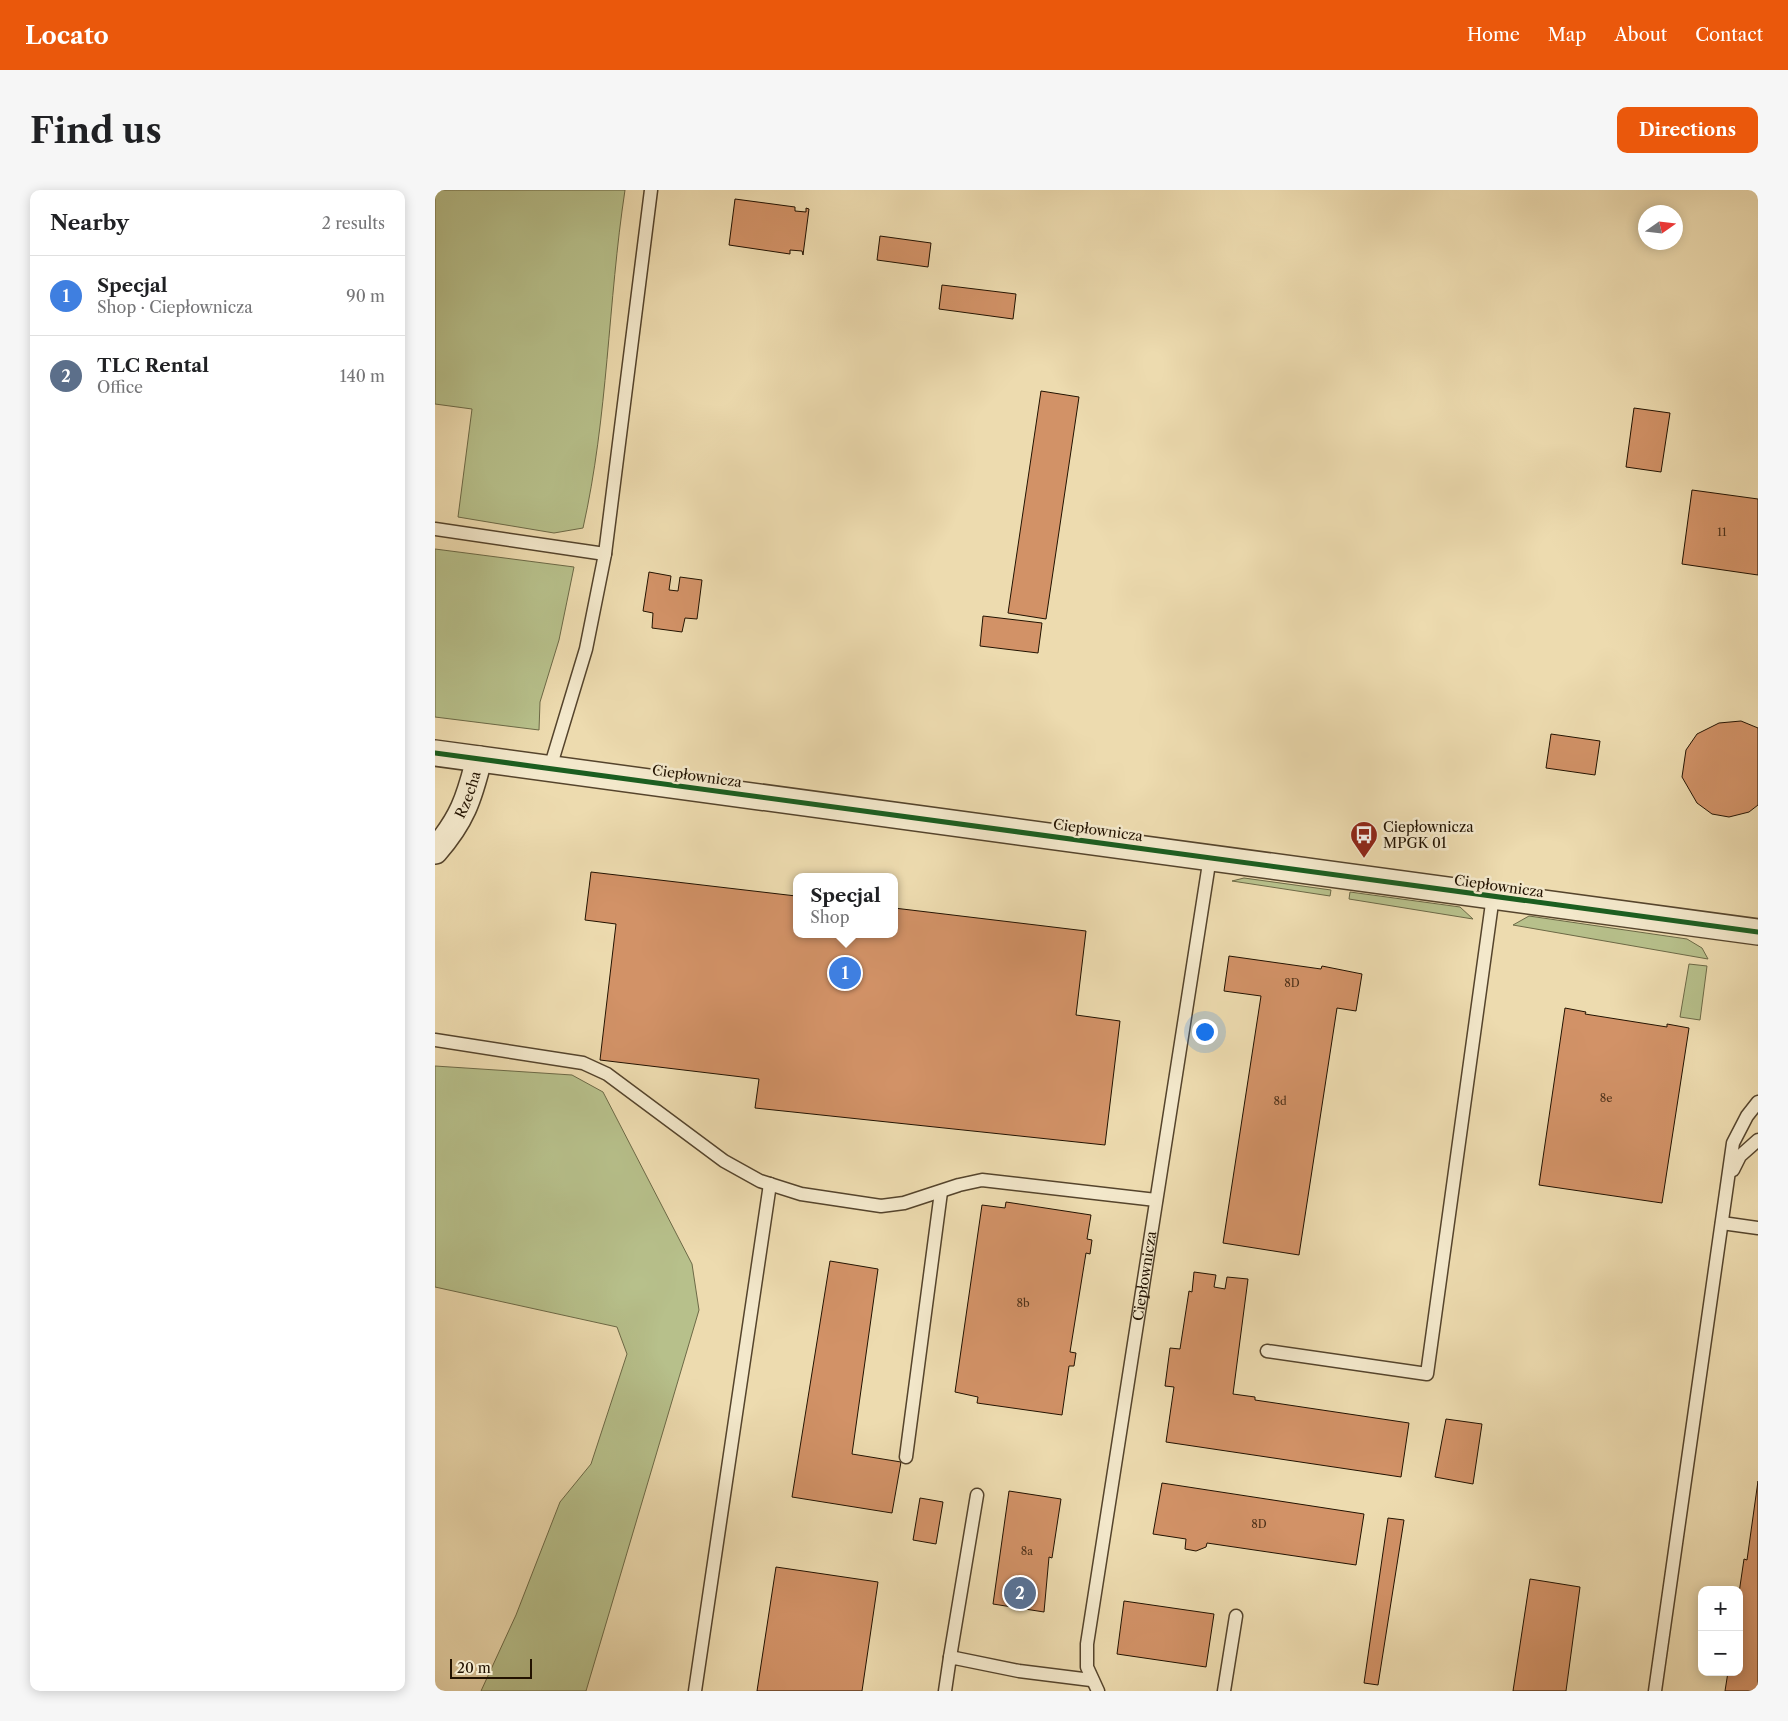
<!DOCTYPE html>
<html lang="en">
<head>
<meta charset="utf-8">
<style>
  :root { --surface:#fff; --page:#f6f6f6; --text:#202124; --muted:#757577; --line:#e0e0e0; --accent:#ea580c }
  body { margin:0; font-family:"Libre Caslon Text",serif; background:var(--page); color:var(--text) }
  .controls { position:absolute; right:15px; bottom:15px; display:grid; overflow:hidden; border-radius:10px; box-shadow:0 2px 12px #0003 }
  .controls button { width:45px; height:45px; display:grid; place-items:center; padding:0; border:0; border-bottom:1px solid var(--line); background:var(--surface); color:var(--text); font:25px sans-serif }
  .compass { position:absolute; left:1203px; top:15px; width:45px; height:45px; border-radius:50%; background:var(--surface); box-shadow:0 2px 12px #0003; rotate:76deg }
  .scale { position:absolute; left:15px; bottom:12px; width:82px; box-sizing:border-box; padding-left:5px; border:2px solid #221200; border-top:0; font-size:14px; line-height:18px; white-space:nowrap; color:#221200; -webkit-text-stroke:4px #f3e8cb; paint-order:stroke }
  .you { position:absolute; left:769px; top:841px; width:18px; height:18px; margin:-12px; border:4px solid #fff; border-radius:50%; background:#1a73e8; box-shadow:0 0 0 8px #1a73e833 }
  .badge { display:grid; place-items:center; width:32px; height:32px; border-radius:50%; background:var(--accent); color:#fff; font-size:16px; font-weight:700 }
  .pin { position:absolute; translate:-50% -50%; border:2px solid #fff; box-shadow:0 1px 5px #0006 }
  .popup { position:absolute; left:358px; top:683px; width:105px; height:65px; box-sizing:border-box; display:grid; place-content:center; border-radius:10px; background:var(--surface); filter:drop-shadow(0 1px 4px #0005); font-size:16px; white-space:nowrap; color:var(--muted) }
  .popup b { font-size:19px; color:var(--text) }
  .popup::after { content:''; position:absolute; left:50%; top:100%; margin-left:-10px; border:10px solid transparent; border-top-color:var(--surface) }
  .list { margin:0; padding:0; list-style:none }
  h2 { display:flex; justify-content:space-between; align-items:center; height:65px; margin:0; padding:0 20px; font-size:21px }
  h2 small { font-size:16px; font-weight:400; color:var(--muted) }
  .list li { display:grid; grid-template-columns:32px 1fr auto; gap:15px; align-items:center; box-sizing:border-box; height:80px; padding:0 20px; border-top:1px solid var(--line) }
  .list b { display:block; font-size:19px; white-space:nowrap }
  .list p { margin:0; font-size:16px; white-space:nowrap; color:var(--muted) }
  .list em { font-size:16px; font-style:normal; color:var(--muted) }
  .map { position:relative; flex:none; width:1323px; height:1501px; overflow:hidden; border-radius:10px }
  header { display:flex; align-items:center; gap:30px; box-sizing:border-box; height:70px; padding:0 25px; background:var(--accent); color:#fff }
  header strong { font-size:24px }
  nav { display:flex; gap:28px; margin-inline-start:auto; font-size:18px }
  .intro { display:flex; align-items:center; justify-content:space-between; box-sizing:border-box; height:120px; padding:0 30px }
  h1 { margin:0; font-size:35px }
  .button { padding:12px 22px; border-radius:10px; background:var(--accent); color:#fff; font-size:18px; font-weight:700 }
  main { display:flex; gap:30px; padding:0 30px }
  aside { flex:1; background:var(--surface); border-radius:10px; box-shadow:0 2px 12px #0003 }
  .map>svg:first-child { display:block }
</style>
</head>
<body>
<header>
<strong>Locato</strong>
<nav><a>Home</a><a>Map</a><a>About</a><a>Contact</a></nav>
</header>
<div class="intro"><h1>Find us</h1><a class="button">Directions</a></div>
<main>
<aside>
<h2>Nearby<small>2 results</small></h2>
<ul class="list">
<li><span class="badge" style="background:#3f7fe0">1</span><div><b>Specjal</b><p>Shop · Ciepłownicza</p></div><em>90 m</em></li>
<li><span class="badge" style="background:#5c6f8a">2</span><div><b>TLC Rental</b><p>Office</p></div><em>140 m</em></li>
</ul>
</aside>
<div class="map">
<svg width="1323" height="1501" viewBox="0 0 1323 1501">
  <rect width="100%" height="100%" fill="#eddbaf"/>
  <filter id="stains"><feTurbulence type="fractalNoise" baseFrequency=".004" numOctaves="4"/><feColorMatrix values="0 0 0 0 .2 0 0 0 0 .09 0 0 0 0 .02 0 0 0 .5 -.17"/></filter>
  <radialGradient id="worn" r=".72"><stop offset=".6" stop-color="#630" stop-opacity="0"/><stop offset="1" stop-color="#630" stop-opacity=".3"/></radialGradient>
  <!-- green -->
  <g fill="#b7c08b" stroke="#6c6946">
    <path d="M 0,0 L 190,0 C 173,112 173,227 148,338 L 119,343 L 23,327 L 37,219 L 0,214 Z"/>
    <path d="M 0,359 L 139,377 L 124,450 L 105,512 L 104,540 L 0,527 Z"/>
    <path d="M 809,688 L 896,700 L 895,706 L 797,691 Z"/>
    <path d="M 915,702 L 1025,717 L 1038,729 L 914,709 Z"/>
    <path d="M 1094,726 L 1252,749 L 1267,758 L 1273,769 L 1078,735 Z"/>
    <path d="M 1254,774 L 1272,776 L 1265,830 L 1245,827 Z"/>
    <path d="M 0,876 L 137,885 L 168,902 L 257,1074 L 264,1120 L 151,1501 L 46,1501 L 81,1425 L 125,1312 L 156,1274 L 192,1164 L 182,1137 L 0,1097 Z"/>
  </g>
  <!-- building -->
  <g fill="#d29267" stroke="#221200">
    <path d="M 300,9 L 360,17 L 360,21 L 371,22 L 371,18 L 374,19 L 368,65 L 367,61 L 355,60 L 355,64 L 294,55 Z"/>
    <path d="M 445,46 L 496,53 L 493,77 L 442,70 Z"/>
    <path d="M 507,95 L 581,104 L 578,129 L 504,119 Z"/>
    <path d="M 606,201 L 644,207 L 611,429 L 573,423 Z"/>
    <path d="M 1199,218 L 1235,223 L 1226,282 L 1191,277 Z"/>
    <path d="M 1257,300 L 1323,309 L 1323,385 L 1247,374 Z"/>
    <path d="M 214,382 L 236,386 L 234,400 L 243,401 L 245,387 L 267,390 L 262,429 L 250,428 L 247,442 L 217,438 L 218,423 L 208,421 Z"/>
    <path d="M 548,426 L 607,433 L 603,463 L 545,456 Z"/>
    <path d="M 1306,531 L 1323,538 L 1323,615 L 1314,622 L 1294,627 L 1277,624 L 1262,613 L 1247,587 L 1251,560 L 1262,544 L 1284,533 Z"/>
    <path d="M 1116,544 L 1165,551 L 1160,585 L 1111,578 Z"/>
    <path d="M 156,682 L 361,706 L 361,744 L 459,744 L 459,718 L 651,741 L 641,825 L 685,831 L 670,955 L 320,918 L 324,889 L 165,870 L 181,734 L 150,730 Z"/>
    <path d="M 794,766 L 886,779 L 887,776 L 927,784 L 921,821 L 902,818 L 864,1065 L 788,1053 L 826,806 L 789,801 Z"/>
    <path d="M 1130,818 L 1151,822 L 1150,824 L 1232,837 L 1232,834 L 1254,838 L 1227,1013 L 1104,995 Z"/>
    <path d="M 571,1012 L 656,1025 L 652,1049 L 657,1050 L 655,1064 L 651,1063 L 635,1162 L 641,1163 L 639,1176 L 634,1176 L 627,1225 L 542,1213 L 543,1207 L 520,1202 L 547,1015 L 570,1018 Z"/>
    <path d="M 395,1071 L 443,1079 L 417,1264 L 466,1272 L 457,1323 L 357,1307 Z"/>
    <path d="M 759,1082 L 781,1085 L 779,1097 L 790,1099 L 792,1087 L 813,1089 L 798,1204 L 820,1207 L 820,1210 L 974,1233 L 966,1287 L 731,1252 L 739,1197 L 730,1196 L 735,1158 L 745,1159 L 754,1101 L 757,1102 Z"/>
    <path d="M 1011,1229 L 1047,1234 L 1038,1294 L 1000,1287 Z"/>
    <path d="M 1323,1291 L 1323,1501 L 1290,1501 L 1293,1482 L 1304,1482 L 1304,1403 L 1309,1369 L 1312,1370 Z"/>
    <path d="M 727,1293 L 929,1324 L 921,1375 L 772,1353 L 771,1357 L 761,1361 L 750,1359 L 751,1349 L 718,1344 Z"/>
    <path d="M 574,1301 L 626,1309 L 617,1368 L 614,1367 L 609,1422 L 558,1414 Z"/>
    <path d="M 485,1308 L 508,1312 L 501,1354 L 478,1350 Z"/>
    <path d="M 953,1328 L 969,1330 L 943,1495 L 929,1493 Z"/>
    <path d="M 341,1377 L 443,1392 L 427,1501 L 322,1501 Z"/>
    <path d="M 1095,1389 L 1145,1397 L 1131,1501 L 1078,1501 Z"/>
    <path d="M 689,1411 L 779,1424 L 771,1477 L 682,1464 Z"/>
  </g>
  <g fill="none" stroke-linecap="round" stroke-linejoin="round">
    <defs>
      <g id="lane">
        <path d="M 0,339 L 170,364"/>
        <path d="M 115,578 L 151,459 L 170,364 L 216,0"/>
        <path d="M 0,850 L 148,873 L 172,884 L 289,971 L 325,991 L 366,1004 L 446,1016 L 469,1013 L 524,995 L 547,990 L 721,1010"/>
        <path d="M 1298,980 L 1305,966 L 1323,950"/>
        <path d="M 1287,1033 L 1323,1038"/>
        <path d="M 832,1161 L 992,1184 L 1058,706"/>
        <path d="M 471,1267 L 506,1002"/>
        <path d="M 515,1467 L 542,1305"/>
        <path d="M 260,1501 L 335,994"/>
        <path d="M 510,1501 L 515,1467 L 584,1481 L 656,1490"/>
        <path id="s1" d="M 663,1501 L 652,1477 L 652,1454 L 775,667"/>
        <path d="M 789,1501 L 801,1426"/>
        <path d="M 1220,1501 L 1298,953 L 1312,926 L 1323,912"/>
      </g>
      <g id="street">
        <path d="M 0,563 L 1323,742"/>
        <path id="s2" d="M 0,661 C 27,630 34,609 44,569"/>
      </g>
    </defs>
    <!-- lane casing -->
    <use href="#lane" stroke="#55442c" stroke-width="15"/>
    <!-- street casing -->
    <use href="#street" stroke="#55442c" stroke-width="28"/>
    <!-- lane -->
    <use href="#lane" stroke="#f3e8cb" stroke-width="12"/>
    <!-- street -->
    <use href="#street" stroke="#f3e8cb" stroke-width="25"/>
    <defs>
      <path id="cycleway" d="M 0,563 L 1323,742"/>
    </defs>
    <!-- cycleway casing -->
    <use href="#cycleway" stroke="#f3e8cb" stroke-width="8"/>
    <!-- cycleway -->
    <use href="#cycleway" stroke="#1b5e20" stroke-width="5"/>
  </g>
  <!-- icons -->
  <defs>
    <symbol id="bus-pin" viewBox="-11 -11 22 30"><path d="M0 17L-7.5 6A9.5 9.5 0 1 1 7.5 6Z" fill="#8f2418" stroke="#f3e8cb"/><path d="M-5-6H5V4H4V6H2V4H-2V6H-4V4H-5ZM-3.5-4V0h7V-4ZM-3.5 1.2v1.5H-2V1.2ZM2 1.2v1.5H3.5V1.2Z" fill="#fff"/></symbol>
  </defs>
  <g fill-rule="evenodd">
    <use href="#bus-pin" x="913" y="629" width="32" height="43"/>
  </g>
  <g text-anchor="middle" stroke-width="5" stroke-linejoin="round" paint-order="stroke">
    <!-- number labels -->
    <g font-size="11" fill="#4e321a">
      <text x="1287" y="346">11</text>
      <text x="857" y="797">8D</text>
      <text x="1171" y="912">8e</text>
      <text x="845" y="915">8d</text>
      <text x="588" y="1117">8b</text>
      <text x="824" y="1338">8D</text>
      <text x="592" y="1365">8a</text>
    </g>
    <!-- street labels -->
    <g font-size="14" fill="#221200" stroke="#f3e8cb">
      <text transform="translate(262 586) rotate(8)" y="5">Ciepłownicza</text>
      <text dy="5" stroke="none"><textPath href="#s2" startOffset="66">Rzecha</textPath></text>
      <text transform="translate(663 640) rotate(8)" y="5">Ciepłownicza</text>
      <text transform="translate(1064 696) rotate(8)" y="5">Ciepłownicza</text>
      <text dy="5" stroke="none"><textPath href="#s1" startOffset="422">Ciepłownicza</textPath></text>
    </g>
    <!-- poi labels -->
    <g font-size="14" fill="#221200" stroke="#f3e8cb" text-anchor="start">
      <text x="948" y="642">Ciepłownicza<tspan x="948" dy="16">MPGK 01</tspan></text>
    </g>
  </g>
  <rect width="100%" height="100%" filter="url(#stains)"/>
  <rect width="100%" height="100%" fill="url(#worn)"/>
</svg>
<div class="controls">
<button>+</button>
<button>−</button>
</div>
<svg class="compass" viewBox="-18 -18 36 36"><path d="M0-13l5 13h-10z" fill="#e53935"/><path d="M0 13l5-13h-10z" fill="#757577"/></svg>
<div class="scale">20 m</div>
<div class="you"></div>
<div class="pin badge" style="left:410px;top:783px;background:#3f7fe0">1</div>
<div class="popup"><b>Specjal</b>Shop</div>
<div class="pin badge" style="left:585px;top:1403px;background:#5c6f8a">2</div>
</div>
</main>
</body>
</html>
